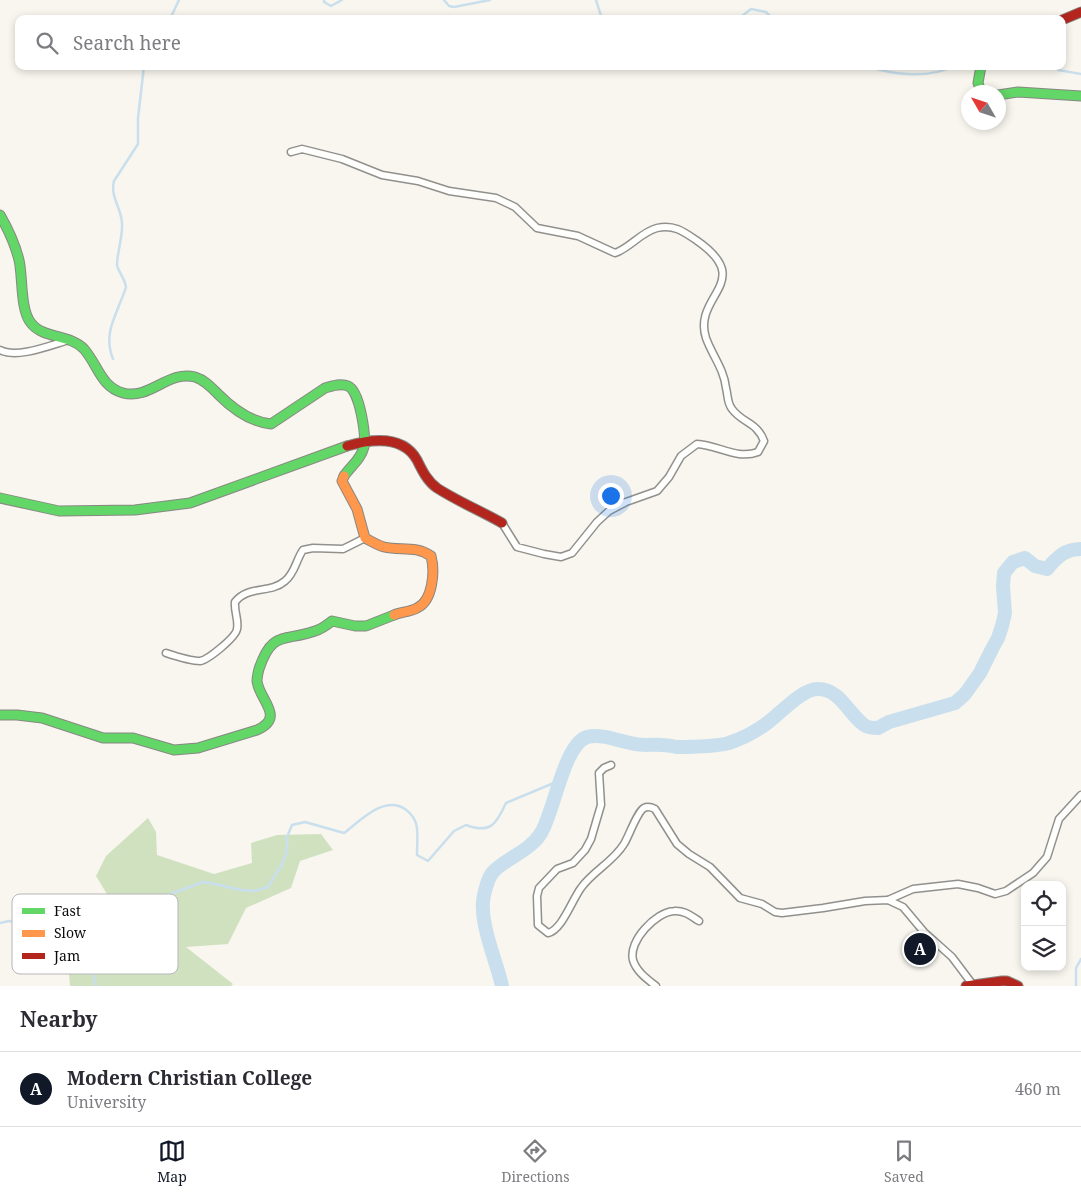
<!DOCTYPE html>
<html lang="en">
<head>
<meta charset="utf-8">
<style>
  :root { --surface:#fff; --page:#f7f7f7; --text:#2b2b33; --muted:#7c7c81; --line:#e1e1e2; --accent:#111827 }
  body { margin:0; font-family:"Noto Serif",serif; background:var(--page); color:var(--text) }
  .controls { position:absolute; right:15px; bottom:15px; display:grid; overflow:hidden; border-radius:10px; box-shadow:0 2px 8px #0003 }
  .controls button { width:45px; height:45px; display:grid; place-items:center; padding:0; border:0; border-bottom:1px solid var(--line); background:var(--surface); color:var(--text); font:25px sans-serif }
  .compass { position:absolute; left:961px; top:85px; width:45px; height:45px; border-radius:50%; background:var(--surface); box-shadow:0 2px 8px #0003; rotate:309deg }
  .you { position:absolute; left:610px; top:495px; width:18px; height:18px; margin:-12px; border:4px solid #fff; border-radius:50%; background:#1a73e8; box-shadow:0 0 0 8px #1a73e833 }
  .badge { display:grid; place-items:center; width:32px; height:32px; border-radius:50%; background:var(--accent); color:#fff; font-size:16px; font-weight:700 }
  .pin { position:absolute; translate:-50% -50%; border:2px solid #fff; box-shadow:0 1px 5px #0006 }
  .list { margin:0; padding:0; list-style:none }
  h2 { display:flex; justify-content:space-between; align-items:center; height:65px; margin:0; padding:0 20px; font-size:21px }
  h2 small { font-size:16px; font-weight:400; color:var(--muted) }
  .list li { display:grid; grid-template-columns:32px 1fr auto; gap:15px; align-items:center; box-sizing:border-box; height:75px; padding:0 20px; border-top:1px solid var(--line) }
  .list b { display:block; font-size:19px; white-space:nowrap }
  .list p { margin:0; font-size:16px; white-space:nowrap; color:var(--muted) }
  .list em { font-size:16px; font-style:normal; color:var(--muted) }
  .icon { flex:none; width:28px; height:28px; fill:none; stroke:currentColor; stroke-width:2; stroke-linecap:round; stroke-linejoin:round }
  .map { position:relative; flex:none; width:1081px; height:986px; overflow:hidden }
  .search { position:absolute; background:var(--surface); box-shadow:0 2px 8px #0003; left:15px; right:15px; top:15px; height:55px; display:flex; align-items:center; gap:12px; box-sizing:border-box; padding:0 18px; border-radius:10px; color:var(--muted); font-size:19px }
  .sheet { height:140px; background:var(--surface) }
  nav { display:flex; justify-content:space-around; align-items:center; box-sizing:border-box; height:70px; border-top:1px solid var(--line); background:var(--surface); font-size:14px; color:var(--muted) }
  nav a { display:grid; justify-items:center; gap:2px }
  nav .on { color:var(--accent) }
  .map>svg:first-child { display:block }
</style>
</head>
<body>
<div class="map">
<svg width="1081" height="986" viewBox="0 0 1081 986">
  <rect width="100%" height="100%" fill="#f8f6ee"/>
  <!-- forest -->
  <path fill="#d0e1c0" d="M 148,818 L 156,832 L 157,855 L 214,874 L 252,863 L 251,843 L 277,835 L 321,834 L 333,850 L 300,861 L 291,888 L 246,908 L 228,944 L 186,947 L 233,984 L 231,986 L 70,986 L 66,934 L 116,909 L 96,876 L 106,856 Z"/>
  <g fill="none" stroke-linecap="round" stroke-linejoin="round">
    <!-- stream -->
    <g stroke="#c9dfed" stroke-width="2.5">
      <path d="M 324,0 L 324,2 L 331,6 L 342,0"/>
      <path d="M 444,0 L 449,6 L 454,7 L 490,0"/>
      <path d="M 596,0 L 602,19"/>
      <path d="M 170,19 L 179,0"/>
      <path d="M 738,19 L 751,9 L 766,12 L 773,19"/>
      <path d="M 867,66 C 894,75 928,79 954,66"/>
      <path d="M 1052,66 L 1058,70 L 1081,74"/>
      <path d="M 113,359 C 102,332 118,313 126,287 C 125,279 118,271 117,265 C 117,252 123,237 122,223 C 121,207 110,197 114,181 L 138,144 L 138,118 L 144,66"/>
      <path d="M 0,923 L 9,921 L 22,924 L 45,937 L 59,942 L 86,945 L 98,940 L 115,918 L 138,901 L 165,896 L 203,882 L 215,884 L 241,890 L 254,891 L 268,887 L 282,864 L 287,851 L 287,837 L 292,825 L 305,822 L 344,833 C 360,821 384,795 405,809 C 412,814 416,819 417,828 C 418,837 417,846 417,855 L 428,861 L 454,831 L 466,825 C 490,834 496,825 506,803 L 561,780"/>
      <path d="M 96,986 C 91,966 87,959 98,940"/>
      <path d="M 1076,986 L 1076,968 L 1081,959"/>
    </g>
    <!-- river -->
    <path stroke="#c9dfed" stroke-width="14" d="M 502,986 C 496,959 478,921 484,895 C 486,887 488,877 494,871 C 508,857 530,851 541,833 C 554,812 564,744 587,737 C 602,733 621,742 635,744 C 644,746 653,744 662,745 C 667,745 672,746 677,747 C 690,747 717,746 729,743 C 741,739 753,733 763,726 C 777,717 802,688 818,689 C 840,689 848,713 864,725 C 868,728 874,728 878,728 L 889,722 L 955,703 L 965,694 L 980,673 L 992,649 L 998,638 L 1002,626 L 1005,613 L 1003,586 L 1004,573 L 1013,562 L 1025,558 L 1035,566 L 1047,569 C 1057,557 1065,549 1081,549"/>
    <defs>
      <g id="street">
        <path d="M 291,152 L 302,149 L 342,159 L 382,175 L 418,181 L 449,191 L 496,198 L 515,207 L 537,228 L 578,236 L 615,253 C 630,248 641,232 657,228 C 673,224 683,231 696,240 C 757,282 692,295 706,338 C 712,355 724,369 726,388 C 728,395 727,403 732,409 C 742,423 757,422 764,441 L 758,452 C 737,460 718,445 697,444 L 681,456 L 669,477 L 657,491 L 626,502 L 609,511 L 597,522 L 572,553 L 561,557 L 544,554 L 517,547 L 502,523"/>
        <path d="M 0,350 C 17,359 51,345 69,340"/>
        <path d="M 166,653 C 175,656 190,661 200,661 C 208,660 236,637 237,629 C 239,620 234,612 235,602 C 248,585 270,594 285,581 C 295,573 296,560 303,550 L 313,548 L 343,549 L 365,538"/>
        <path d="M 611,765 L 604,768 L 599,773 L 601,805 L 591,839 L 585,850 L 573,863 L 557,869 L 539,888 L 537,896 L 538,925 L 548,933 C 562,930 572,900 581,888 C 593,871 613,862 624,844 C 629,836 637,812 644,808 C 648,806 651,807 655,809 L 677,844 L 689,854 L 710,867 L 740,898 L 762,904 L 775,912 L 782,913 L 823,908 L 865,901 L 888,900 L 903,907 L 924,932 L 952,957 L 973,985"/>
        <path d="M 888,900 L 913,889 L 958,884 L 978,888 L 995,894 L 1006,891 L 1033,873 L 1047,857 L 1059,819 L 1081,795"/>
        <path d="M 656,986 C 647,979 636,971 633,960 C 628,941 656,912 674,911 C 684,910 691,916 699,921"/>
      </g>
      <g id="fast">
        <path d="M 981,66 L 978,83 L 981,92"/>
        <path d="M 998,95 L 1018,92 L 1081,96"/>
        <path d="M 0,215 C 8,229 15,244 19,260 C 23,277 20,310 31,323 C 43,339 70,334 84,349 C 98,365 101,387 123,393 C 150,400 168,370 195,377 C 205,380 212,388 219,395 C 233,409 251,422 271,424 L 325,388 C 332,386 341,383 348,386 C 360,391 366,435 364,447 C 361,459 351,466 344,476"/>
        <path d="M 0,498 L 59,511 L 135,510 L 190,503 L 347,446"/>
        <path d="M 0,715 L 17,715 L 42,718 L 103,738 L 133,738 L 174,750 L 198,748 L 257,730 C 286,717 259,700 257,681 C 257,677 258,673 259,669 C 272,630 284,642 315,631 C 322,629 327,625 332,621 L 355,626 L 366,626 L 394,615"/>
      </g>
      <path id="slow" d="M 344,476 L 342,481 L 357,509 L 365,538 C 371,541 377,545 384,547 C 400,551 416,545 431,556 C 435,571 433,601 417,608 C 410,612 401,612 394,615"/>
      <g id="jam">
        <path d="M 1062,20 L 1081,12"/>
        <path d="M 347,446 C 371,439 403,435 417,460 C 422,470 427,481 437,488 C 457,501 481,511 502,523"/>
        <path d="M 966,986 L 1002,981 L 1007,981 L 1018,986"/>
      </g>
    </defs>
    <!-- street casing -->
    <use href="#street" stroke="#91908d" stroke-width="9"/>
    <!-- fast casing -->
    <use href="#fast" stroke="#888783" stroke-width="11"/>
    <!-- slow casing -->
    <use href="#slow" stroke="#888783" stroke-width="11"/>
    <!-- jam casing -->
    <use href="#jam" stroke="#888783" stroke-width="11"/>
    <!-- street -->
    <use href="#street" stroke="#fefefc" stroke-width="6"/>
    <!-- fast -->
    <use href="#fast" stroke="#63d668" stroke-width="9"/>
    <!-- slow -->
    <use href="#slow" stroke="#ff974d" stroke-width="9"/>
    <!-- jam -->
    <use href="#jam" stroke="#b3261e" stroke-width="9"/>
  </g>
  <!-- legend -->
  <rect x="12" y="894" width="166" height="80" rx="8" fill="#fff" stroke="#b6b6b6" stroke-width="1"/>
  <rect x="22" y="908" width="23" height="6" fill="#63d668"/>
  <rect x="22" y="930" width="23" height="7" fill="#ff974d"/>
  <rect x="22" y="953" width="23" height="6" fill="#b3261e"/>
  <g font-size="14" fill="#0a0a0a">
    <text x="54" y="916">Fast</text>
    <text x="54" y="938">Slow</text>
    <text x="54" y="961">Jam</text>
  </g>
</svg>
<div class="controls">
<button><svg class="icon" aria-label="locate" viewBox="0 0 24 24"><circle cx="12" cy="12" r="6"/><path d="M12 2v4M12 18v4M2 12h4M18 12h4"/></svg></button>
<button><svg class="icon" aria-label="layers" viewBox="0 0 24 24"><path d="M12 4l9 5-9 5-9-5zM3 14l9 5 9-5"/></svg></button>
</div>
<svg class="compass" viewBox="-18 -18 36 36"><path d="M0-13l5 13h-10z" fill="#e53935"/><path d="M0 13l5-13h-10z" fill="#7c7c81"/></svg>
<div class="you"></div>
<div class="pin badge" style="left:920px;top:949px">A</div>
<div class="search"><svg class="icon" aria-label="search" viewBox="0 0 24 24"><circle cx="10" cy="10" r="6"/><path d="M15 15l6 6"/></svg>Search here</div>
</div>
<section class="sheet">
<h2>Nearby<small></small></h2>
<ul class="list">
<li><span class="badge">A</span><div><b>Modern Christian College</b><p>University</p></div><em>460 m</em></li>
</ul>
</section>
<nav>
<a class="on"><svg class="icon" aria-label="map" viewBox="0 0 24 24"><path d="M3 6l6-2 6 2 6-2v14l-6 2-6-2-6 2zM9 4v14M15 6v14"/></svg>Map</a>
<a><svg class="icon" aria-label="directions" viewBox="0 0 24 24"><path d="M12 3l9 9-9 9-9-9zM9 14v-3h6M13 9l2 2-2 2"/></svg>Directions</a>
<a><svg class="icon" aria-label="saved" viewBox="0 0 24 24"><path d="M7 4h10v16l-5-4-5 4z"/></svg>Saved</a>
</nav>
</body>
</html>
